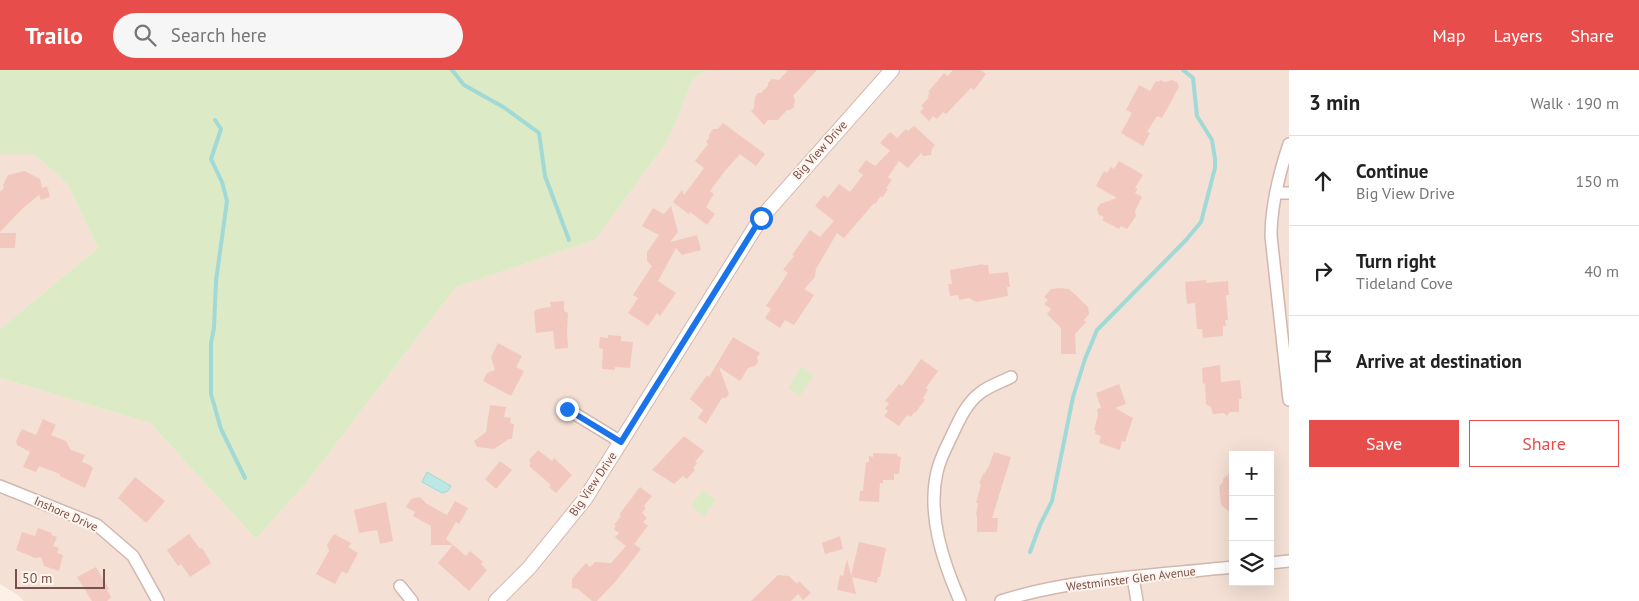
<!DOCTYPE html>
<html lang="en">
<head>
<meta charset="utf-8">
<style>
  :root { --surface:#fff; --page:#f6f6f6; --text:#222; --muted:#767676; --line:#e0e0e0; --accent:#e74e4b }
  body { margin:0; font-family:"PT Sans",sans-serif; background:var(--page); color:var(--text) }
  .controls { position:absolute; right:15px; bottom:15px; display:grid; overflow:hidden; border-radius:0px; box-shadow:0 5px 20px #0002 }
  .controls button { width:45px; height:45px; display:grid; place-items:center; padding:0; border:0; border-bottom:1px solid var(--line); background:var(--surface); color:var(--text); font:25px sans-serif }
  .scale { position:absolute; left:15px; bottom:12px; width:90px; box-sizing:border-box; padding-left:5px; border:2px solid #77514b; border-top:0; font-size:14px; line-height:18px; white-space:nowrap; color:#77514b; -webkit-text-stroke:4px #fff4ed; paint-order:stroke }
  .stop { position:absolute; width:15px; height:15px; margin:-11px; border:4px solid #1a73e8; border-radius:50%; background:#fff }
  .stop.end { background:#1a73e8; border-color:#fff; box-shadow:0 1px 5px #0008 }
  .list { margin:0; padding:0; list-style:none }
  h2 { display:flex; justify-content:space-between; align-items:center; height:65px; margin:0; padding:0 20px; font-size:21px }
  h2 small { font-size:16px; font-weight:400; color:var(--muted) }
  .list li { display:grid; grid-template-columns:32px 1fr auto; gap:15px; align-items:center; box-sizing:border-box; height:90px; padding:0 20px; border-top:1px solid var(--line) }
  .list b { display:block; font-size:19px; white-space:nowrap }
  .list p { margin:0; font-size:16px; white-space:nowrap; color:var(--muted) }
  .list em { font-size:16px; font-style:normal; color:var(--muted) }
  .actions { display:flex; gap:10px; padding:15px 20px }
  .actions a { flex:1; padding:11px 0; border:1px solid var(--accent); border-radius:0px; text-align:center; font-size:18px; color:var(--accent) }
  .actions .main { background:var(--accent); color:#fff }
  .icon { flex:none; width:28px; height:28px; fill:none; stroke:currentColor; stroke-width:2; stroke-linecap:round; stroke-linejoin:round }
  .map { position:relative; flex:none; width:1289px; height:531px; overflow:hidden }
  header { display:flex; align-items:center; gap:30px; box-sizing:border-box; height:70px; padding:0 25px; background:var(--accent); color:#fff }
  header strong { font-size:24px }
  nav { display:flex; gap:28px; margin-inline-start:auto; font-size:18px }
  .search { width:350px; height:45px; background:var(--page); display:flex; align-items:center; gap:12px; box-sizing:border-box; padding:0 18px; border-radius:28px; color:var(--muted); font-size:19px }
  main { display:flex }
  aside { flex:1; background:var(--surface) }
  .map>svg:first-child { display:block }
</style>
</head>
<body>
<header>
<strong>Trailo</strong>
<div class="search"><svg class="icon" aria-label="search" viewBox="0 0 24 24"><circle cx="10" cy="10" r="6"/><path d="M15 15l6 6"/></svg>Search here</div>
<nav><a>Map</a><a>Layers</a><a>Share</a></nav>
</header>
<main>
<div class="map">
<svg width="1289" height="531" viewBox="0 0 1289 531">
  <rect width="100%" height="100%" fill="#fdf0e7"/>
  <!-- residential -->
  <g fill="#f4e0d5" fill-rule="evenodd">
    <path d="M 707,0 L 1289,0 L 1289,531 L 24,531 L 18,525 L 0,514 L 0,308 L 150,353 L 256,469 L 306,413 L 456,217 L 595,170 L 667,72 L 693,9 ZM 1233,385 L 1270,385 L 1270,512 L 1233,512 Z"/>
    <path d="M 0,84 L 33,84 L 67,113 L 98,178 L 0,259 Z"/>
  </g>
  <!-- green -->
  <g fill="#dcebc5">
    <path d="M 0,0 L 707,0 L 693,9 L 667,72 L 595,170 L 456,217 L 306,413 L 256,469 L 150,353 L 0,308 L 0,259 L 98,178 L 67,113 L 33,84 L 0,84 Z"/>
    <path d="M 801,297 L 814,305 L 800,326 L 788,318 Z"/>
    <path d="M 703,420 L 716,430 L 704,446 L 691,436 Z"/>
  </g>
  <!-- water -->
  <path fill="#bbe7e4" stroke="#a1d9d6" d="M 427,402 L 451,416 L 448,421 L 442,423 L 422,412 Z"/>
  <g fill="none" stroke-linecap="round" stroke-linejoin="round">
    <!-- stream -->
    <g stroke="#a1d9d6" stroke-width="4">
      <path d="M 452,0 L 464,15 L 505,38 L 539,63 L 545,106 L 569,170"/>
      <path d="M 215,50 L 221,59 L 211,89 L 222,112 L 227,131 L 216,211 L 214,258 L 211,273 L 211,324 L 221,359 L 245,408"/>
      <path d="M 1030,482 L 1040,455 L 1052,431 L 1073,327 L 1085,289 L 1097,260 L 1186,170 L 1201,152 L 1215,98 L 1215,89 L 1212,70 L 1197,46 L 1193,8 L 1183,0"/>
    </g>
  </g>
  <!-- building -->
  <g fill="#f2c8be">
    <path d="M 788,0 L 817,0 L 793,26 L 795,29 L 794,37 L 790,40 L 787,40 L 778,50 L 768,50 L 764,55 L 751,41 L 754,38 L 755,27 L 758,23 L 761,23 L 768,16 L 768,13 L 772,9 L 779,10 Z"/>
    <path d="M 953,0 L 981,0 L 986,4 L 974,20 L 971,18 L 946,44 L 943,42 L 937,49 L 933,46 L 929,51 L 920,42 L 924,38 L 921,36 L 929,27 L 927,26 L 930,23 L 928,22 L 944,3 L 948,6 Z"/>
    <path d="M 1160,10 L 1165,12 L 1172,10 L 1177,12 L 1179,17 L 1162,48 L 1157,46 L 1147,62 L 1150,63 L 1143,76 L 1121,63 L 1132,43 L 1126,40 L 1139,15 L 1150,21 L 1156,11 L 1159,12 Z"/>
    <path d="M 723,53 L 765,84 L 756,96 L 740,84 L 725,101 L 710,121 L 714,124 L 706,137 L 715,144 L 707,155 L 689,141 L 690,145 L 673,132 L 682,120 L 684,125 L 704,98 L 695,91 L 708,74 L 706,72 L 709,68 L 709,65 L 713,59 L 718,59 Z"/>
    <path d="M 914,56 L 935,75 L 932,79 L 931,85 L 923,86 L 921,83 L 908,98 L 899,91 L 888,107 L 892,110 L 886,118 L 888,119 L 882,128 L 881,126 L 875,134 L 874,133 L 844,168 L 837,163 L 816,199 L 815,207 L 804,219 L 814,225 L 794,255 L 785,250 L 780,258 L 765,248 L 771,239 L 766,236 L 788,203 L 783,200 L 794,186 L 792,185 L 810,160 L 820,167 L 834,151 L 815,136 L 824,125 L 828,128 L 839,114 L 850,122 L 863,105 L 858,101 L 866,90 L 875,96 L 890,81 L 880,73 L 890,62 L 897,68 L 906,59 L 908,61 Z"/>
    <path d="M 1119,91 L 1143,105 L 1135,118 L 1138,119 L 1135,123 L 1142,127 L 1135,141 L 1136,146 L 1127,159 L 1121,156 L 1119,159 L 1102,150 L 1104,147 L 1099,145 L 1097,139 L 1100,134 L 1117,128 L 1096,116 L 1104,101 L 1107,103 L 1111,97 L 1114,99 Z"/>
    <path d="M 25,101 L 40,109 L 42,118 L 47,116 L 50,127 L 41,130 L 39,125 L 22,139 L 0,162 L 0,122 L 4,118 L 3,115 L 8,105 Z"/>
    <path d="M 671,136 L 678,162 L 670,172 L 697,165 L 701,180 L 682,185 L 676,178 L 658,211 L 676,223 L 660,246 L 657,243 L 648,256 L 628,243 L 638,228 L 633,225 L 652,196 L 647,191 L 647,182 L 659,165 L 642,156 L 653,138 L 664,144 Z"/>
    <path d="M 0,163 L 16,163 L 15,178 L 0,178 Z"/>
    <path d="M 983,194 L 983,195 L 988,195 L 989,204 L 1008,202 L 1010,217 L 1007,217 L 1008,226 L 976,232 L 969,228 L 959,230 L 958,225 L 950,226 L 948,214 L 952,214 L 950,200 Z"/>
    <path d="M 1206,210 L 1206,213 L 1228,211 L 1229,225 L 1226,225 L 1228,250 L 1225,250 L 1226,256 L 1223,256 L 1223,266 L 1203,268 L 1202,259 L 1197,259 L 1195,233 L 1187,234 L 1185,212 Z"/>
    <path d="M 1060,218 L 1069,219 L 1088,237 L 1089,244 L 1084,250 L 1086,252 L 1075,264 L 1076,284 L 1061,284 L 1061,258 L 1047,244 L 1051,239 L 1044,234 L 1048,230 L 1044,227 L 1051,219 Z"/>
    <path d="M 564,231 L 564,241 L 568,243 L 567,262 L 568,278 L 555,279 L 553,261 L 536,263 L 534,242 L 537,239 L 551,237 L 550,232 Z"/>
    <path d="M 608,265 L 621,266 L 621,271 L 633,272 L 630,298 L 615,297 L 615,300 L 602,299 L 603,279 L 599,278 L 600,267 L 608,268 Z"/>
    <path d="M 733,267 L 760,283 L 757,287 L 758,292 L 755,296 L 748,298 L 740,311 L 719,297 L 729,324 L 726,328 L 722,328 L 706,354 L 698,348 L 703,340 L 690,329 L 707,305 L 709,307 Z"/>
    <path d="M 498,273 L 522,286 L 516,297 L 524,301 L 511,326 L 483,311 L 487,303 L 495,300 L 491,287 Z"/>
    <path d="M 921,289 L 938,301 L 926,318 L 928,320 L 923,328 L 925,330 L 915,343 L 914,342 L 911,347 L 907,345 L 899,356 L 884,346 L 888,341 L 885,339 L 889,333 L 885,331 L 899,314 L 902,316 Z"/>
    <path d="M 1220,295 L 1221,312 L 1240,310 L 1242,329 L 1239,329 L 1239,342 L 1230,342 L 1227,346 L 1224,343 L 1213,344 L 1211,337 L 1206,334 L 1205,313 L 1203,314 L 1202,298 Z"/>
    <path d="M 1119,314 L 1126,334 L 1115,338 L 1133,348 L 1125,372 L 1122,371 L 1120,380 L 1099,373 L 1101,366 L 1095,364 L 1096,361 L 1094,360 L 1098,345 L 1097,339 L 1101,338 L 1096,323 Z"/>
    <path d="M 490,335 L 506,337 L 504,347 L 511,348 L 510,353 L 514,354 L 512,369 L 509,369 L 494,379 L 477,377 L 474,371 L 486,362 Z"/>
    <path d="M 43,349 L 56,355 L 51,365 L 66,371 L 71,380 L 85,385 L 82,392 L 90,395 L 93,398 L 85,418 L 60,406 L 60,404 L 39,396 L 36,402 L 23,397 L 30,382 L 17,375 L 16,371 L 22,359 L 36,365 Z"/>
    <path d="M 684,366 L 704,381 L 695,392 L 697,393 L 693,398 L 695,400 L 687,409 L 683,406 L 674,414 L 652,400 Z"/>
    <path d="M 538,380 L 552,391 L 554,388 L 572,405 L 556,423 L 549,417 L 551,415 L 529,396 L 531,393 L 529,390 Z"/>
    <path d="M 994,382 L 1011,387 L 992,448 L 998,448 L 997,462 L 977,462 L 977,445 L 976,445 L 978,433 L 976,433 L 981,414 L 979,414 L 983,404 L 984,404 L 989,396 Z"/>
    <path d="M 873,383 L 897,384 L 897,386 L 901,387 L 899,404 L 894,404 L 894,410 L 883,410 L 883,413 L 880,413 L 879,432 L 859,431 L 860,421 L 863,421 L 866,392 L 869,392 L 869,386 L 873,387 Z"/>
    <path d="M 500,391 L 512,400 L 496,419 L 485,409 Z"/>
    <path d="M 1233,400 L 1233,445 L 1221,435 L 1219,416 L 1223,412 L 1223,409 Z"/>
    <path d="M 135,407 L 165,431 L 146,453 L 118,428 Z"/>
    <path d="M 640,417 L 652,426 L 644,436 L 646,438 L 642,443 L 647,448 L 643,452 L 648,456 L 634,474 L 641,479 L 616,511 L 597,531 L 592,531 L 578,519 L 572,518 L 572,509 L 586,493 L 590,497 L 595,492 L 611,493 L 626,476 L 615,467 L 619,463 L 614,459 L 616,456 L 614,455 L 621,446 L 619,445 L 627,434 Z"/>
    <path d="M 420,427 L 427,434 L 447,445 L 455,431 L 468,438 L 459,454 L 456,452 L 446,469 L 466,486 L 470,481 L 483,492 L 481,494 L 487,500 L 469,521 L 438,493 L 453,475 L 431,475 L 431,456 L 413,446 L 415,442 L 406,437 L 411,429 Z"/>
    <path d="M 386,432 L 393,471 L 380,474 L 377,460 L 359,463 L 354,440 Z"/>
    <path d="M 38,458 L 52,463 L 51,465 L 57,467 L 53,476 L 59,478 L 57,483 L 63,485 L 59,501 L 44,496 L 41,487 L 35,488 L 16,480 L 22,462 L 35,466 Z"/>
    <path d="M 189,464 L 200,479 L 202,478 L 211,493 L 190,507 L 181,494 L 178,496 L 167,480 Z"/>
    <path d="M 334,464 L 351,473 L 348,477 L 358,483 L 347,504 L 342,501 L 335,514 L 316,504 L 329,481 L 327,475 Z"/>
    <path d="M 840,466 L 843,479 L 825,484 L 822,473 Z"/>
    <path d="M 859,472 L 886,478 L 880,507 L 878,507 L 877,513 L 852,507 L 856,524 L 837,520 L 840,505 L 843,506 L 847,489 L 851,506 Z"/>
    <path d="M 96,497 L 109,519 L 107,520 L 111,527 L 107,531 L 92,531 L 77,507 Z"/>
    <path d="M 778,505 L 789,506 L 797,514 L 799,511 L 811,523 L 803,530 L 798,524 L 791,531 L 751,531 Z"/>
  </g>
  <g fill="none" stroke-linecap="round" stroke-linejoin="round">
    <defs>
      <g id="minor">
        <path d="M 1289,74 C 1279,104 1271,135 1271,166 L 1289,330"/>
        <path d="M 1276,123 L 1289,123"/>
        <path d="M 567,339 L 621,372"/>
        <path d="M 0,416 L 97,455 L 133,486 L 158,531"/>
        <path d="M 1270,493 L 1289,491"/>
        <path d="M 1133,508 L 1137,531"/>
        <path d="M 400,516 L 412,531"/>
        <path d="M 960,531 C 943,492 927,445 937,402 C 940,388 947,376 953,363 C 960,348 967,333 980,323 C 989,316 1001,312 1011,307"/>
        <path d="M 1001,531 C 1072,508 1159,505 1233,497"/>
      </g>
      <path id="tertiary" d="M 496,531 L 529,498 L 585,429 L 761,148 L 892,0"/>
    </defs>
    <!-- minor casing -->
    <use href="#minor" stroke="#d1b7af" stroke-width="14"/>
    <!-- tertiary casing -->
    <use href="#tertiary" stroke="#d1b7af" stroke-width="16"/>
    <!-- minor -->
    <use href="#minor" stroke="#fff" stroke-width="11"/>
    <!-- tertiary -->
    <use href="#tertiary" stroke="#fff" stroke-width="14"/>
  </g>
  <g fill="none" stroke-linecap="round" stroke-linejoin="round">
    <!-- route -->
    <path stroke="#1a73e8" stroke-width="6" d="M 567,339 L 621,372 L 761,148"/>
  </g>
  <g text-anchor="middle" stroke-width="4" stroke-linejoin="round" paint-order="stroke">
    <!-- street labels -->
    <g font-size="12" fill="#77514b" stroke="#fff4ed">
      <text transform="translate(820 80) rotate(-48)" y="4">Big View Drive</text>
      <text transform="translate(593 414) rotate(-56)" y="4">Big View Drive</text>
      <text transform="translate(66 444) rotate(24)" y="4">Inshore Drive</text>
      <text transform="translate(1131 509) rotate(-7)" y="4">Westminster Glen Avenue</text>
    </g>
  </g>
</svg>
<div class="controls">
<button>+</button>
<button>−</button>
<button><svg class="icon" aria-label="layers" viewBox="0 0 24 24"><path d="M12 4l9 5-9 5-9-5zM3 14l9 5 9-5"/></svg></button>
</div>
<div class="scale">50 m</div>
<div class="stop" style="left:761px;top:148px"></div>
<div class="stop end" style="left:567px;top:339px"></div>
</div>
<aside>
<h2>3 min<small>Walk · 190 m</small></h2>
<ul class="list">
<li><svg class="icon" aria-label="ahead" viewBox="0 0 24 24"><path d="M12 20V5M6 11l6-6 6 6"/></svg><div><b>Continue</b><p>Big View Drive</p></div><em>150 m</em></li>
<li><svg class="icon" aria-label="right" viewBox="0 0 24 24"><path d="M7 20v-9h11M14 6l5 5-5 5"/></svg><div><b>Turn right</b><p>Tideland Cove</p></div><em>40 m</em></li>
<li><svg class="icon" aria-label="arrive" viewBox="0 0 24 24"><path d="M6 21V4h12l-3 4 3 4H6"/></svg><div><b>Arrive at destination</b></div></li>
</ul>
<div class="actions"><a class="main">Save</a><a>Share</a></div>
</aside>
</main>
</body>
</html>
